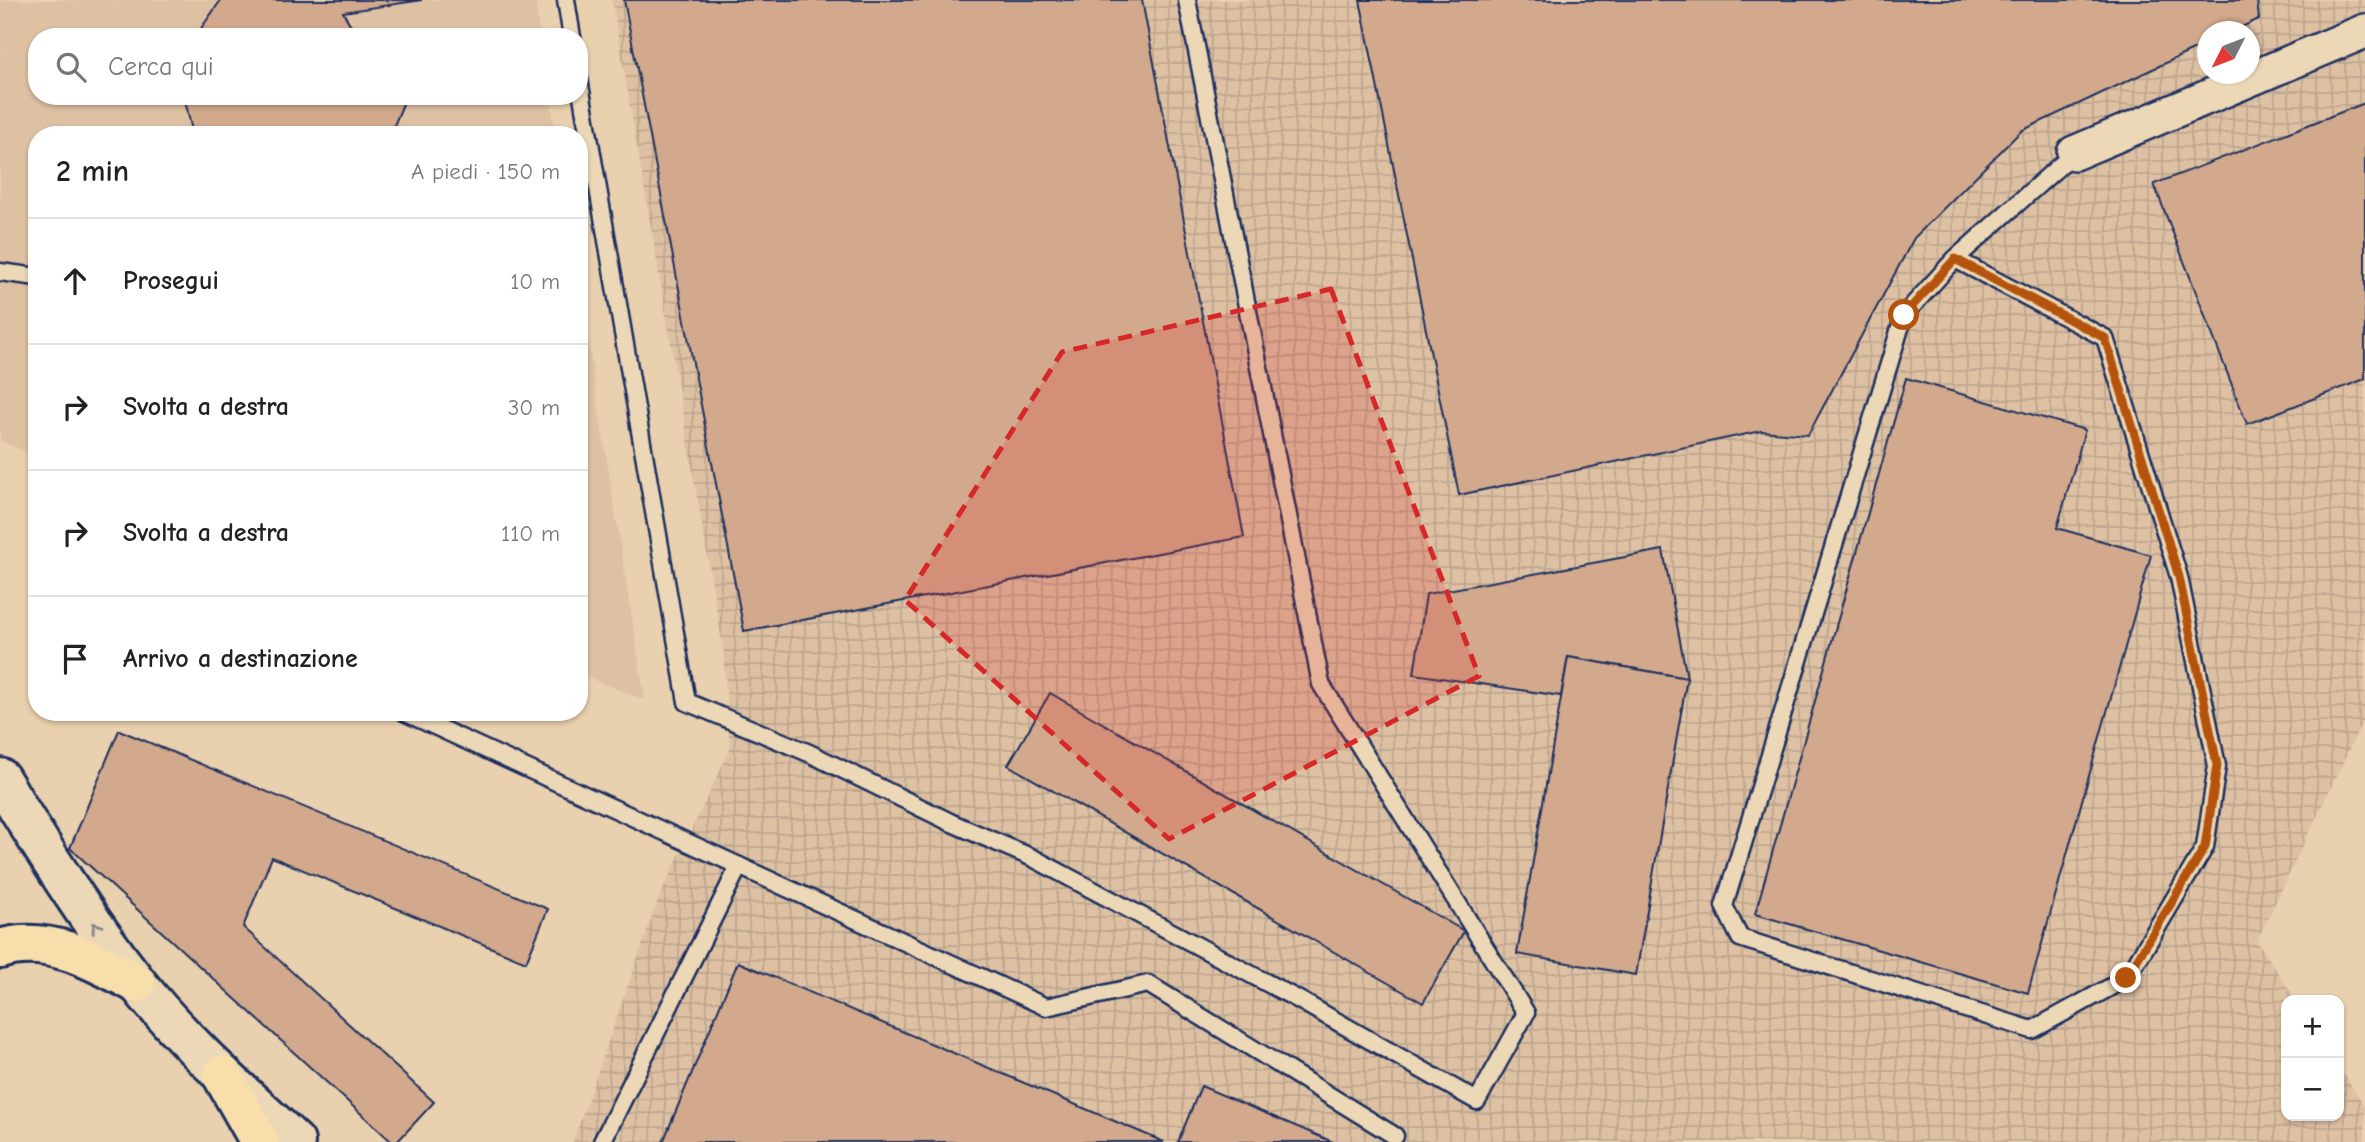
<!DOCTYPE html>
<html lang="it">
<head>
<meta charset="utf-8">
<style>
  :root { --surface:#fff; --page:#f2f2f2; --text:#222; --muted:#767676; --line:#e0e0e0 }
  body { margin:0; font-family:"Comic Neue",sans-serif; background:var(--page); color:var(--text) }
  .controls { position:absolute; right:21px; bottom:21px; display:grid; overflow:hidden; border-radius:14px; box-shadow:0 2px 5px #0004 }
  .controls button { width:63px; height:63px; display:grid; place-items:center; padding:0; border:0; border-bottom:2px solid var(--line); background:var(--surface); color:var(--text); font:35px sans-serif }
  .compass { position:absolute; left:2197px; top:21px; width:63px; height:63px; border-radius:50%; background:var(--surface); box-shadow:0 2px 5px #0004; rotate:228deg }
  .stop { position:absolute; width:21px; height:21px; margin:-16px; border:5px solid #b45309; border-radius:50%; background:#fff }
  .stop.end { background:#b45309; border-color:#fff; box-shadow:0 2px 7px #0008 }
  .list { margin:0; padding:0; list-style:none }
  h2 { display:flex; justify-content:space-between; align-items:center; height:91px; margin:0; padding:0 28px; font-size:30px }
  h2 small { font-size:23px; font-weight:400; color:var(--muted) }
  .list li { display:grid; grid-template-columns:46px 1fr auto; gap:21px; align-items:center; box-sizing:border-box; height:126px; padding:0 28px; border-top:2px solid var(--line) }
  .list b { display:block; font-size:26px; white-space:nowrap }
  .list em { font-size:23px; font-style:normal; color:var(--muted) }
  .icon { flex:none; width:38px; height:38px; fill:none; stroke:currentColor; stroke-width:2; stroke-linecap:round; stroke-linejoin:round }
  .map { position:relative; flex:none; width:2365px; height:1142px; overflow:hidden }
  .search { position:absolute; background:var(--surface); box-shadow:0 2px 5px #0004; left:28px; top:28px; width:560px; height:77px; display:flex; align-items:center; gap:18px; box-sizing:border-box; padding:0 24px; border-radius:28px; color:var(--muted); font-size:26px }
  .panel { position:absolute; background:var(--surface); box-shadow:0 2px 5px #0004; left:28px; top:126px; width:560px; height:595px; border-radius:28px }
  .map>svg:first-child { display:block }
</style>
</head>
<body>
<div class="map">
<svg width="2365" height="1142" viewBox="0 0 2365 1142">
  <defs>
    <pattern id="industrial-grid" width="8" height="8" patternUnits="userSpaceOnUse" patternTransform="scale(1.75)"><rect width="8" height="8" fill="#dec1a3"/><path d="M0 4h8M4 0v8" fill="none" stroke="#bea68f"/></pattern>
  </defs>
  <rect width="100%" height="100%" fill="#e9d0ae"/>
  <filter id="ink" filterUnits="userSpaceOnUse"><feTurbulence type="fractalNoise" baseFrequency=".0143" numOctaves="2"/><feDisplacementMap in="SourceGraphic" scale="14" xChannelSelector="R" yChannelSelector="G"/><feConvolveMatrix kernelMatrix="1 2 1 2 8 2 1 2 1" color-interpolation-filters="sRGB"/></filter>
  <g filter="url(#ink)">
    <!-- built -->
    <g fill="#dec1a3">
      <path d="M 0,0 L 535,0 L 540,37 L 37,37 L 37,96 L 550,96 L 556,135 L 37,135 L 37,456 L 0,441 Z"/>
      <path d="M 579,284 L 645,700 L 579,674 Z"/>
    </g>
    <!-- industrial -->
    <path fill="url(#industrial-grid)" fill-rule="evenodd" d="M 612,0 L 2365,0 L 2365,716 L 2257,941 L 2296,1000 L 2286,1000 L 2286,1116 L 2339,1116 L 2339,1067 L 2365,1107 L 2365,1142 L 573,1142 L 658,900 L 730,749 L 723,647 ZM 2208,32 L 2250,32 L 2250,74 L 2208,74 Z"/>
    <!-- building -->
    <g fill="#d2a98c" stroke="#1b2f5e" stroke-width="2">
      <path d="M 221,0 L 422,0 L 343,12 L 355,33 L 365,37 L 195,37 Z"/>
      <path d="M 624,0 L 1142,0 L 1244,537 L 744,631 Z"/>
      <path d="M 1360,0 L 2257,0 L 2259,19 L 2231,32 L 2208,32 L 2208,43 L 2021,131 L 1914,238 L 1808,435 L 1761,431 L 1459,495 Z"/>
      <path d="M 184,96 L 405,96 L 405,99 L 393,128 L 401,135 L 193,135 Z"/>
      <path d="M 2365,103 L 2365,379 L 2247,424 L 2154,184 Z"/>
      <path d="M 1906,378 L 2085,430 L 2057,528 L 2151,555 L 2028,993 L 1755,914 Z"/>
      <path d="M 1663,550 L 1687,678 L 1568,657 L 1561,696 L 1414,674 L 1426,594 Z"/>
      <path d="M 1568,657 L 1687,678 L 1636,975 L 1517,954 Z"/>
      <path d="M 1050,693 L 1464,931 L 1423,1003 L 1008,765 Z"/>
      <path d="M 119,730 L 548,909 L 526,962 L 272,857 L 243,927 L 434,1102 L 397,1142 L 392,1142 L 70,848 Z"/>
      <path d="M 738,962 L 1164,1142 L 663,1142 Z"/>
      <path d="M 1201,1086 L 1333,1142 L 1178,1142 Z"/>
    </g>
    <g fill="none" stroke-linecap="round" stroke-linejoin="round">
      <defs>
        <g id="service">
          <path d="M 566,0 L 572,37"/>
          <path d="M 579,79 L 687,702 L 809,753 L 952,823 L 1033,858 L 1299,1000 L 1477,1101 L 1526,1013 L 1321,684 L 1187,0"/>
          <path d="M 1955,259 L 2105,338 L 2179,577 L 2217,766 L 2205,847 L 2127,978 L 2032,1030 L 1740,938 L 1724,906 L 1904,315 L 1955,259 L 2074,153"/>
          <path d="M 0,272 L 37,277"/>
          <path d="M 404,712 L 1046,1007 L 1148,984 L 1395,1136"/>
          <path d="M 602,1142 L 739,866"/>
        </g>
        <path id="minor" d="M 2074,153 L 2365,31"/>
        <path id="tertiary" d="M 0,778 C 42,848 86,918 137,983 C 183,1041 240,1091 295,1142"/>
        <g id="trunk">
          <path d="M 0,949 C 48,934 95,961 136,983"/>
          <path d="M 222,1075 L 260,1142"/>
        </g>
      </defs>
      <!-- service casing -->
      <use href="#service" stroke="#1b2f5e" stroke-width="21"/>
      <!-- minor casing -->
      <use href="#minor" stroke="#1b2f5e" stroke-width="38"/>
      <!-- tertiary casing -->
      <use href="#tertiary" stroke="#1b2f5e" stroke-width="44"/>
      <!-- trunk casing -->
      <use href="#trunk" stroke="#1b2f5e" stroke-width="44"/>
      <!-- service -->
      <use href="#service" stroke="#ecd8b6" stroke-width="16"/>
      <!-- minor -->
      <use href="#minor" stroke="#ecd8b6" stroke-width="33"/>
      <!-- tertiary -->
      <use href="#tertiary" stroke="#ecd8b6" stroke-width="38"/>
      <!-- trunk -->
      <use href="#trunk" stroke="#f8deab" stroke-width="38"/>
    </g>
    <!-- one-way arrows -->
    <defs><path id="oneway-chevron" d="M-2-3.5L2.5 0L-2 3.5" fill="none" stroke-width="1.6" stroke-linecap="round" stroke-linejoin="round" transform="scale(1.75)"/></defs>
    <use stroke="#84848a" href="#oneway-chevron" transform="translate(96 927) rotate(-126)"/>
  </g>
  <g fill="none" stroke-linecap="round" stroke-linejoin="round" filter="url(#ink)">
    <!-- route -->
    <path stroke="#b45309" stroke-width="9" d="M 1904,315 L 1955,259 L 2105,338 L 2179,577 L 2217,765 L 2205,847 L 2126,978"/>
  </g>
  <!-- marked area -->
  <path fill="#d62828" fill-opacity="0.2" stroke="#d62828" stroke-width="5" stroke-dasharray="14 9" stroke-linejoin="round" d="M 1331,289 L 1479,676 L 1169,839 L 905,600 L 1062,352 Z"/>
</svg>
<div class="controls">
<button>+</button>
<button>−</button>
</div>
<svg class="compass" viewBox="-18 -18 36 36"><path d="M0-13l5 13h-10z" fill="#e53935"/><path d="M0 13l5-13h-10z" fill="#767676"/></svg>
<div class="stop" style="left:1904px;top:315px"></div>
<div class="stop end" style="left:2126px;top:978px"></div>
<div class="search"><svg class="icon" aria-label="search" viewBox="0 0 24 24"><circle cx="10" cy="10" r="6"/><path d="M15 15l6 6"/></svg>Cerca qui</div>
<section class="panel">
<h2>2 min<small>A piedi · 150 m</small></h2>
<ul class="list">
<li><svg class="icon" aria-label="ahead" viewBox="0 0 24 24"><path d="M12 20V5M6 11l6-6 6 6"/></svg><div><b>Prosegui</b></div><em>10 m</em></li>
<li><svg class="icon" aria-label="right" viewBox="0 0 24 24"><path d="M7 20v-9h11M14 6l5 5-5 5"/></svg><div><b>Svolta a destra</b></div><em>30 m</em></li>
<li><svg class="icon" aria-label="right" viewBox="0 0 24 24"><path d="M7 20v-9h11M14 6l5 5-5 5"/></svg><div><b>Svolta a destra</b></div><em>110 m</em></li>
<li><svg class="icon" aria-label="arrive" viewBox="0 0 24 24"><path d="M6 21V4h12l-3 4 3 4H6"/></svg><div><b>Arrivo a destinazione</b></div></li>
</ul>
</section>
</div>
</body>
</html>
